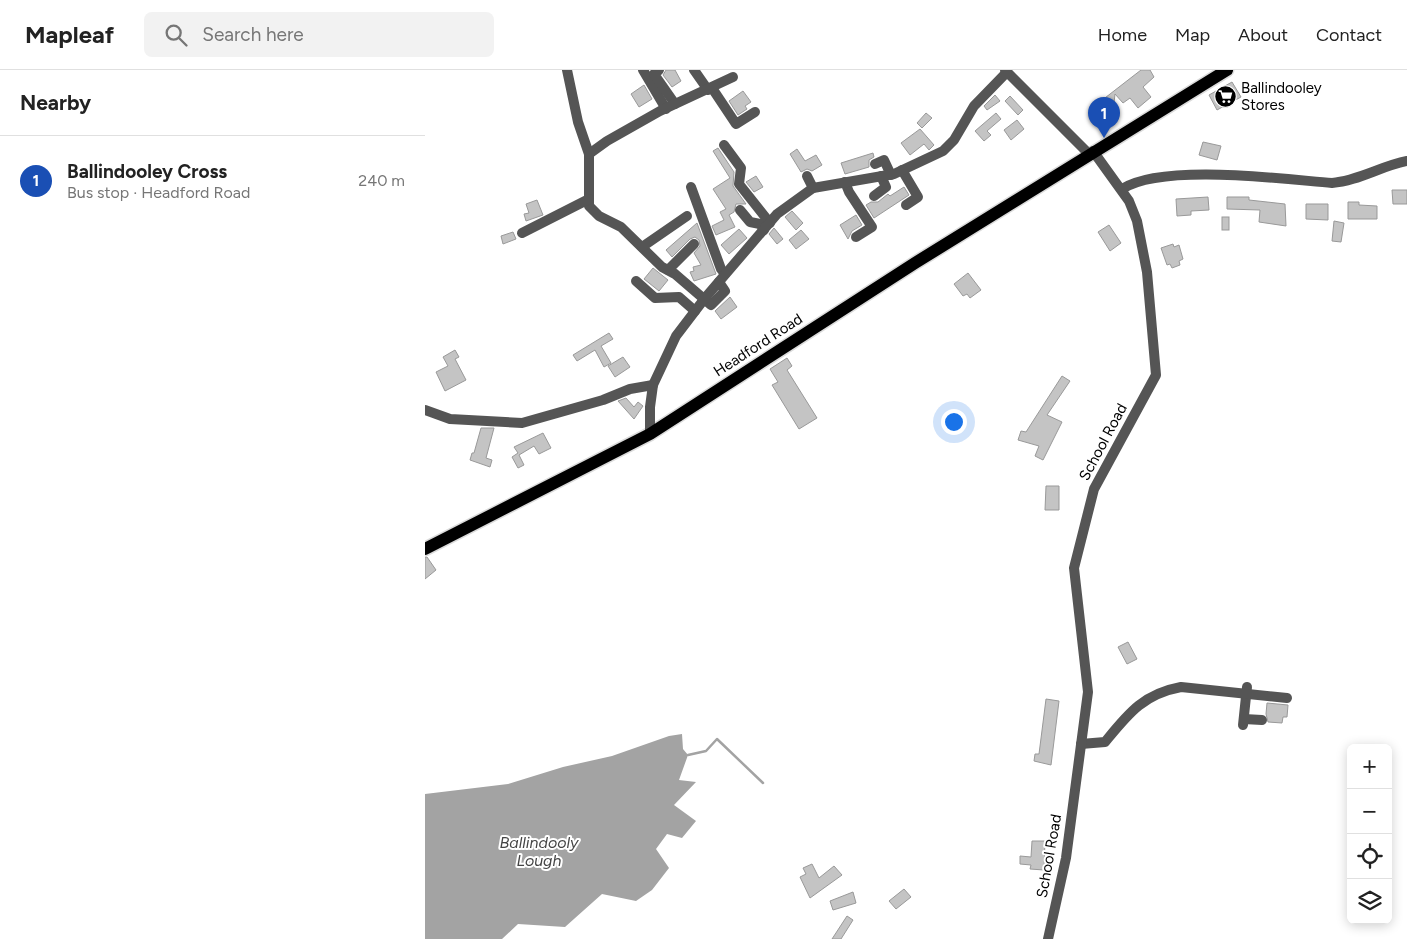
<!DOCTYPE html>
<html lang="en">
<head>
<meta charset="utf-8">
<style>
  :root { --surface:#fff; --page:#f2f2f2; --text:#222; --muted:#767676; --line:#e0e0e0; --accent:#000 }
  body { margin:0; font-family:Figtree,sans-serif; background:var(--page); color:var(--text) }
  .controls { position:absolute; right:15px; bottom:15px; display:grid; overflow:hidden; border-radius:8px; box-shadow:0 2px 12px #0003 }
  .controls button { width:45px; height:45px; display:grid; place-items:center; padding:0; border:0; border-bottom:1px solid var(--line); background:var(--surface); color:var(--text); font:25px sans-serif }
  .you { position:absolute; left:528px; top:351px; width:18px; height:18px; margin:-12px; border:4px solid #fff; border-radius:50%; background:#1a73e8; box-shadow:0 0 0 8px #1a73e833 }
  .badge { display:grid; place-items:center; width:32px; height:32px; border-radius:50%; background:var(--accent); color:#fff; font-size:16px; font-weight:700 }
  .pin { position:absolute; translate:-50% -41px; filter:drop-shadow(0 1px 2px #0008) }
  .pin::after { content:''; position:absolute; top:26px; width:18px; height:15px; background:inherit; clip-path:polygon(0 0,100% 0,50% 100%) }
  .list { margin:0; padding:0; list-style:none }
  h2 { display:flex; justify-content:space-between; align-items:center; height:65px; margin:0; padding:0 20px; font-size:21px }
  h2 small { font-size:16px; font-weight:400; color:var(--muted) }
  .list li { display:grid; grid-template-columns:32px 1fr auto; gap:15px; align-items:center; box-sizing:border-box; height:90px; padding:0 20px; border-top:1px solid var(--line) }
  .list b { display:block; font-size:19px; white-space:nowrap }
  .list p { margin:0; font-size:16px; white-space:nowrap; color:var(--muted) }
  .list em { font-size:16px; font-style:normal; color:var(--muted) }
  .icon { flex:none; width:28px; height:28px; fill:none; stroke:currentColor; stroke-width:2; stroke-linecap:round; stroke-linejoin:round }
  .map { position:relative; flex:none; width:982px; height:869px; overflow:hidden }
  header { display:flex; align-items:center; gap:30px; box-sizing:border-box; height:70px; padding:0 25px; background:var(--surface); border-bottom:1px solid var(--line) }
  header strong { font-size:24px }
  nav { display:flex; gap:28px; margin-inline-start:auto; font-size:18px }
  .search { width:350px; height:45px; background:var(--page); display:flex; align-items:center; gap:12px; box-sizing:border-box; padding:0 18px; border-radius:8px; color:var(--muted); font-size:19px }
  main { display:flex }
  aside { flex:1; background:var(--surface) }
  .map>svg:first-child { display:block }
</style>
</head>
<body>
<header>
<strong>Mapleaf</strong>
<div class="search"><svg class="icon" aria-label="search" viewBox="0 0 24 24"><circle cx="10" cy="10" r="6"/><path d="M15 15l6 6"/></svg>Search here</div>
<nav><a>Home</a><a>Map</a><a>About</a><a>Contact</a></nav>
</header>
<main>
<aside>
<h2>Nearby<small></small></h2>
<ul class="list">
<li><span class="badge" style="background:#1a4fb4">1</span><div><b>Ballindooley Cross</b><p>Bus stop · Headford Road</p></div><em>240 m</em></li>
</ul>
</aside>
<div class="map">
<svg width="982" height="869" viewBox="0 0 982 869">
  <rect width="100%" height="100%" fill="#fff"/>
  <!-- water -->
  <path fill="#a3a3a3" d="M 257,664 L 258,679 L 263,685 L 254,710 L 271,712 L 249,735 L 271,751 L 257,768 L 242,764 L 231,779 L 244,798 L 227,820 L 211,831 L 177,824 L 140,857 L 93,854 L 77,869 L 0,869 L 0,724 L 83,714 L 138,697 L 187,686 L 244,666 Z"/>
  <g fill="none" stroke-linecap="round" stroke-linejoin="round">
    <!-- stream -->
    <path stroke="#a3a3a3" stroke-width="2.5" d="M 263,685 L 281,681 L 292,669 L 338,713"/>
  </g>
  <!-- building -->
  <g fill="#c4c4c4" stroke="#999">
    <path d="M 241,0 L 250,0 L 256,11 L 247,17 L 238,5 Z"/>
    <path d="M 716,0 L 725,0 L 729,7 L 718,17 L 726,27 L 713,38 L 705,28 L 698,33 L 690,24 L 689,33 L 676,31 Z"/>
    <path d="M 807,12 L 816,27 L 792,40 L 784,25 Z"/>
    <path d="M 219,15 L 227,29 L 214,37 L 206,24 Z"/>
    <path d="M 318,21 L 326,32 L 320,36 L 322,39 L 313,45 L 304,31 Z"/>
    <path d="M 570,25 L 575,31 L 562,40 L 559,36 Z"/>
    <path d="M 585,26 L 598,40 L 593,45 L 580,31 Z"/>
    <path d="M 501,43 L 507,48 L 497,58 L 492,53 Z"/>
    <path d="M 571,43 L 576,49 L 562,61 L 566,65 L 559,71 L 550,61 Z"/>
    <path d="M 592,50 L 599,59 L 586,70 L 579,60 Z"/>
    <path d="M 495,59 L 509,75 L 504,80 L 499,74 L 485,85 L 476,73 Z"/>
    <path d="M 778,72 L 796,76 L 792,90 L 774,85 Z"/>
    <path d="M 293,78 L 309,102 L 308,116 L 321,134 L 311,134 L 309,142 L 304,145 L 310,157 L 291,165 L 287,156 L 299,150 L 295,142 L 301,139 L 288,119 L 305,108 L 288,81 Z"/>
    <path d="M 372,79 L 380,91 L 391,85 L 397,95 L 387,101 L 382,99 L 376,102 L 365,84 Z"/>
    <path d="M 448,83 L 449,87 L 444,90 L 444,97 L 420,104 L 416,93 Z"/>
    <path d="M 331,106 L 338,117 L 329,122 L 321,112 Z"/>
    <path d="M 479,117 L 484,125 L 449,148 L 441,135 L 446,132 L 453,132 L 463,124 L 465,126 Z"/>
    <path d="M 967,120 L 982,120 L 982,134 L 968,134 Z"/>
    <path d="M 783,127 L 784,140 L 766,141 L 766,145 L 752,146 L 751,129 Z"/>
    <path d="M 802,127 L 824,127 L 824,130 L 860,134 L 861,156 L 834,152 L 835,140 L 802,139 Z"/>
    <path d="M 112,130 L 118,145 L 101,151 L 99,144 L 104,143 L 101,134 Z"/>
    <path d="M 923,132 L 934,132 L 934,135 L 952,136 L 952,149 L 923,149 Z"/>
    <path d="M 881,134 L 903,134 L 903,150 L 881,149 Z"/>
    <path d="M 367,141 L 378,153 L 371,160 L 360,147 Z"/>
    <path d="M 431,145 L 437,155 L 427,161 L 423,169 L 415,155 Z"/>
    <rect x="797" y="147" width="7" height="13"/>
    <path d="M 909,151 L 919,153 L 916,172 L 907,171 Z"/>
    <path d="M 272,153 L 291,204 L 269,211 L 265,202 L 269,201 L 268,197 L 276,195 L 269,183 L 275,176 L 274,170 L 270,167 L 265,169 L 247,187 L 241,180 Z"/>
    <path d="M 684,155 L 696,173 L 685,181 L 673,162 Z"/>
    <path d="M 349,158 L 358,169 L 352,174 L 344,164 Z"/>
    <path d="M 314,159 L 322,168 L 304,184 L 296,175 Z"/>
    <path d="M 376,160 L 384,169 L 371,179 L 364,170 Z"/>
    <path d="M 88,162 L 91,169 L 78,174 L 76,166 Z"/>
    <path d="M 748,174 L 749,177 L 754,175 L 758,189 L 754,191 L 755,195 L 747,198 L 745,194 L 742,195 L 736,178 Z"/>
    <path d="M 228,198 L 243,210 L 234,221 L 219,209 Z"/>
    <path d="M 543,203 L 556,220 L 545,228 L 542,224 L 538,226 L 529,214 Z"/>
    <path d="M 305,227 L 312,237 L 296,249 L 290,241 Z"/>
    <path d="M 184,263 L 188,269 L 176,276 L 186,293 L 179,297 L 170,280 L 152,291 L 148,285 Z"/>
    <path d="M 30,280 L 34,287 L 30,289 L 41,310 L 20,321 L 11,302 L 23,296 L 18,287 Z"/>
    <path d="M 198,287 L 205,297 L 190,307 L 183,296 Z"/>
    <path d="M 362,288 L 367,296 L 362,300 L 392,348 L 374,359 L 347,315 L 353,312 L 345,299 Z"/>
    <path d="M 637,306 L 645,311 L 622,345 L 637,352 L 618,390 L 610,386 L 614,376 L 593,370 L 596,361 L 601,362 Z"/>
    <path d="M 201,328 L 209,337 L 213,332 L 218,336 L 209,349 L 193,331 Z"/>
    <path d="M 56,358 L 69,358 L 61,388 L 67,390 L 65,397 L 45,390 L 47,383 L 49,383 Z"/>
    <path d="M 118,363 L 126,378 L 114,384 L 109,376 L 94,385 L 99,395 L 93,398 L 87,387 L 93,383 L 89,377 Z"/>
    <path d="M 621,416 L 634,416 L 634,440 L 620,440 Z"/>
    <path d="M 0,487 L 2,487 L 11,500 L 0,509 Z"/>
    <path d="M 703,572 L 712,589 L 702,594 L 693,577 Z"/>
    <path d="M 621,629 L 634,631 L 626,695 L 609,691 L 610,684 L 614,684 Z"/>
    <path d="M 842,633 L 863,635 L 862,647 L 858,647 L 857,653 L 843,652 L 841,644 Z"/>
    <path d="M 607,771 L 620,771 L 619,800 L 605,799 L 606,795 L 595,794 L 595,786 L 606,787 Z"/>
    <path d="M 387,794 L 394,808 L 409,796 L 417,805 L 385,828 L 375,807 L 381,804 L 378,798 Z"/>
    <path d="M 479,819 L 486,827 L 471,839 L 464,831 Z"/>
    <path d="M 428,822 L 431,833 L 408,840 L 405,831 Z"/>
    <path d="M 422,846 L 428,850 L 416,869 L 407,869 Z"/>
  </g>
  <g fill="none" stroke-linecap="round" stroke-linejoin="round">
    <defs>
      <path id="major" d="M 0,479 L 225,364 L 490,193 L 802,0"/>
    </defs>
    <!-- major casing -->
    <use href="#major" stroke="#dbdbdb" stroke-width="15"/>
    <!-- minor -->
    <g stroke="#555" stroke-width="10">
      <path d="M 142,0 L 153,52 L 164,84 L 164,136 L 174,146 L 196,157 L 237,197 L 250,204 L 286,235 L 300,221 L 294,212"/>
      <path d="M 218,0 L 241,39"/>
      <path d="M 234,0 L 229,4 L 250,34"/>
      <path d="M 269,0 L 283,20"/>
      <path d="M 580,0 L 664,84"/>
      <path d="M 287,18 L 311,54 L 330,42"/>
      <path d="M 299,75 L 316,98 L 314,114 L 345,153"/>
      <path d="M 164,84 L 182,71 L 235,41 L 308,7"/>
      <path d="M 450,94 L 459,90 L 466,105"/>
      <path d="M 477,100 L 493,127 L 481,135"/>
      <path d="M 382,106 L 388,118"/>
      <path d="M 420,112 L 424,122 L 447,157 L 431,167"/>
      <path d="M 266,117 L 296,199 L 300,204"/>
      <path d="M 697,119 C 737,93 857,109 907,113 C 933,111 956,96 982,91"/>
      <path d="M 449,126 L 461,117 L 456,106"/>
      <path d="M 315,140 L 325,152 L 335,154 L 339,160"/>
      <path d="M 97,163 L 164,129"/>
      <path d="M 217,177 L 262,146"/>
      <path d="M 243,200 L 269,174"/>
      <path d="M 211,211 L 230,228 L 254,227 L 270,241"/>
      <path d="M 0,340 L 25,349 L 97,353 L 178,330 L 205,319 L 228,315"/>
      <path d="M 225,364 L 225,337 L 228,315 L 251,266 L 280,228 L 352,144 L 388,118 L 469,104 L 518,81 L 529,70 L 549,36 L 582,2"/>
      <path d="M 819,649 L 837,650"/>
      <path d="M 818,655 L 822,617"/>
      <path d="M 656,674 L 680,672 C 703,644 718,624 756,617 L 862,628"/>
      <path d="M 623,869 L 641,788 L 663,622 L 649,498 L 669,419 L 731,305 L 722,202 L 712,151 L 704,131 L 668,81"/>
    </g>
    <!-- major -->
    <use href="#major" stroke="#000" stroke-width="12"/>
  </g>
  <!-- icons -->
  <defs>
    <symbol id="supermarket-disc" viewBox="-11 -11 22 22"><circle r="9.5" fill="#000" stroke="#fff"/><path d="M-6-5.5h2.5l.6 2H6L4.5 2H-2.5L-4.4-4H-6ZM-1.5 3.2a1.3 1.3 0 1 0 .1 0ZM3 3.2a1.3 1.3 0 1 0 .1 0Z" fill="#fff"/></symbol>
  </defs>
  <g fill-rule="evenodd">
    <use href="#supermarket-disc" x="788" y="14" width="25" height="25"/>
  </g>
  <g text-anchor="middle" stroke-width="4" stroke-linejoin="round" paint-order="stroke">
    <!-- poi labels -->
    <g font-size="15" fill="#000" stroke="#fff" text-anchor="start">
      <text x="816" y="23">Ballindooley<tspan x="816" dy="17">Stores</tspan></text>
    </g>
    <!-- street labels -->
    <g font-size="15" fill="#000" stroke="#fff">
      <text transform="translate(333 275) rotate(-33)" y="5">Headford Road</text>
      <text transform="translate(678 372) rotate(-62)" y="5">School Road</text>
      <text transform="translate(624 786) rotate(-80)" y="5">School Road</text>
    </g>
    <!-- water labels -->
    <g font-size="16" font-style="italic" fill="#444" stroke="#fff">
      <text x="114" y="778">Ballindooly<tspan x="114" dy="18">Lough</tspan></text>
    </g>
  </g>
</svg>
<div class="controls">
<button>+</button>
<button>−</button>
<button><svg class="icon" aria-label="locate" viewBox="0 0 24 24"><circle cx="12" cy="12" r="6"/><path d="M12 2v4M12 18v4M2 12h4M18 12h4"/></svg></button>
<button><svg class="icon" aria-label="layers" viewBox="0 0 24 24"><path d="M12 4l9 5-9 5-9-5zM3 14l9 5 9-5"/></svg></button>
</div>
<div class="you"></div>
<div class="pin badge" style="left:679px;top:68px;background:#1a4fb4">1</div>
</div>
</main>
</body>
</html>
